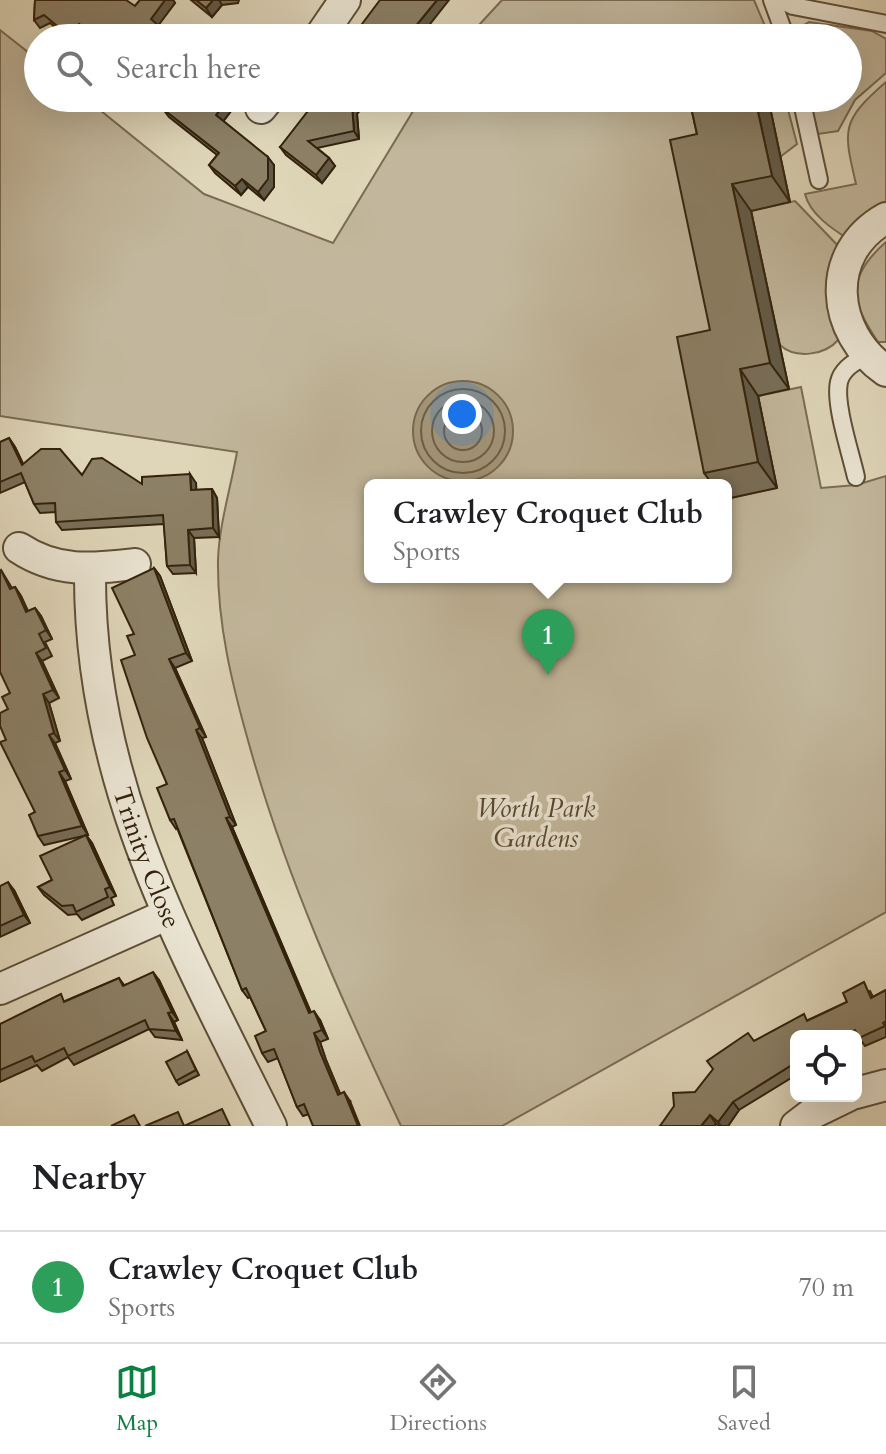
<!DOCTYPE html>
<html lang="en">
<head>
<meta charset="utf-8">
<style>
  :root { --surface:#fff; --page:#f2f2f2; --text:#202124; --muted:#757577; --line:#e0e0e0; --accent:#0b8043 }
  body { margin:0; font-family:Cardo,serif; background:var(--page); color:var(--text) }
  .controls { position:absolute; right:24px; bottom:24px; display:grid; overflow:hidden; border-radius:12px; box-shadow:0 8px 32px #0002 }
  .controls button { width:72px; height:72px; display:grid; place-items:center; padding:0; border:0; border-bottom:2px solid var(--line); background:var(--surface); color:var(--text); font:40px sans-serif }
  .you { position:absolute; left:462px; top:414px; width:28px; height:28px; margin:-20px; border:6px solid #fff; border-radius:50%; background:#1a73e8; box-shadow:0 0 0 12px #1a73e833 }
  .badge { display:grid; place-items:center; width:52px; height:52px; border-radius:50%; background:var(--accent); color:#fff; font-size:26px; font-weight:700 }
  .pin { position:absolute; translate:-50% -66px; filter:drop-shadow(0 2px 4px #0008) }
  .pin::after { content:''; position:absolute; top:42px; width:28px; height:24px; background:inherit; clip-path:polygon(0 0,100% 0,50% 100%) }
  .popup { position:absolute; left:364px; top:479px; width:368px; height:104px; box-sizing:border-box; display:grid; place-content:center; border-radius:12px; background:var(--surface); filter:drop-shadow(0 2px 6px #0005); font-size:26px; white-space:nowrap; color:var(--muted) }
  .popup b { font-size:30px; color:var(--text) }
  .popup::after { content:''; position:absolute; left:50%; top:100%; margin-left:-16px; border:16px solid transparent; border-top-color:var(--surface) }
  .list { margin:0; padding:0; list-style:none }
  h2 { display:flex; justify-content:space-between; align-items:center; height:104px; margin:0; padding:0 32px; font-size:34px }
  h2 small { font-size:26px; font-weight:400; color:var(--muted) }
  .list li { display:grid; grid-template-columns:52px 1fr auto; gap:24px; align-items:center; box-sizing:border-box; height:112px; padding:0 32px; border-top:2px solid var(--line) }
  .list b { display:block; font-size:30px; white-space:nowrap }
  .list p { margin:0; font-size:26px; white-space:nowrap; color:var(--muted) }
  .list em { font-size:26px; font-style:normal; color:var(--muted) }
  .icon { flex:none; width:44px; height:44px; fill:none; stroke:currentColor; stroke-width:2; stroke-linecap:round; stroke-linejoin:round }
  .map { position:relative; flex:none; width:886px; height:1126px; overflow:hidden }
  .search { position:absolute; background:var(--surface); box-shadow:0 8px 32px #0002; left:24px; right:24px; top:24px; height:88px; display:flex; align-items:center; gap:20px; box-sizing:border-box; padding:0 28px; border-radius:44px; color:var(--muted); font-size:30px }
  .sheet { height:216px; background:var(--surface) }
  nav { display:flex; justify-content:space-around; align-items:center; box-sizing:border-box; height:112px; border-top:2px solid var(--line); background:var(--surface); font-size:22px; color:var(--muted) }
  nav a { display:grid; justify-items:center; gap:4px }
  nav .on { color:var(--accent) }
  .map>svg:first-child { display:block }
</style>
</head>
<body>
<div class="map">
<svg width="886" height="1126" viewBox="0 0 886 1126">
  <rect width="100%" height="100%" fill="#dfd6b9"/>
  <filter id="stains"><feTurbulence type="fractalNoise" baseFrequency=".0025" numOctaves="4"/><feColorMatrix values="0 0 0 0 .2 0 0 0 0 .09 0 0 0 0 .02 0 0 0 .5 -.17"/></filter>
  <radialGradient id="worn" r=".72"><stop offset=".6" stop-color="#630" stop-opacity="0"/><stop offset="1" stop-color="#630" stop-opacity=".3"/></radialGradient>
  <!-- green -->
  <g fill="#c2b79c" stroke="#7a6c54" stroke-width="2">
    <path d="M 502,0 L 754,0 L 770,38 L 720,38 L 718,31 L 700,38 L 467,38 Z"/>
    <path d="M 809,22 L 872,31 L 886,39 L 886,73 L 855,100 L 838,131 L 818,134 L 809,98 L 848,98 L 848,38 L 795,38 L 794,31 Z"/>
    <path d="M 0,30 L 38,60 L 38,98 L 85,98 L 204,194 L 333,243 L 421,98 L 702,98 L 729,356 L 720,485 L 370,485 L 370,577 L 726,577 L 726,499 L 776,488 L 758,396 L 801,387 L 821,488 L 856,485 L 886,476 L 886,912 L 502,1126 L 401,1126 C 342,1001 286,877 249,744 C 232,684 217,623 218,560 C 219,525 231,487 237,452 L 0,416 Z"/>
    <path d="M 886,82 L 886,207 L 848,239 C 831,228 810,214 805,194 L 856,184 C 843,129 841,121 886,82 Z"/>
    <path d="M 768,98 L 785,98 L 797,144 L 780,157 Z"/>
    <path d="M 795,201 L 843,251 L 839,339 C 825,356 795,359 780,345 L 751,211 Z"/>
    <path d="M 886,242 L 886,342 L 878,342 C 850,301 846,277 886,242 Z"/>
  </g>
  <!-- water -->
  <circle fill="#a5997e" stroke="#776950" stroke-width="2" cx="463" cy="431" r="50"/>
  <g fill="none" stroke-linecap="round" stroke-linejoin="round">
    <!-- shore -->
    <g stroke="#6c5e45" stroke-width="2">
      <circle cx="463" cy="431" r="42"/>
      <circle cx="463" cy="431" r="31"/>
      <circle cx="463" cy="431" r="19"/>
    </g>
    <defs>
      <g id="lane">
        <path d="M 772,0 L 786,38"/>
        <path d="M 781,0 L 793,6 L 886,24"/>
        <path d="M 801,98 L 819,180"/>
        <path d="M 856,477 C 851,454 834,404 839,382 C 842,369 855,361 867,356"/>
      </g>
      <g id="street">
        <path d="M 319,38 L 345,0"/>
        <path d="M 261,108 L 269,98"/>
        <path d="M 886,218 C 823,253 831,333 886,371"/>
        <path d="M 19,548 C 57,573 91,569 135,564"/>
        <path id="s1" d="M 90,569 C 88,782 180,942 271,1126"/>
        <path d="M 0,989 L 166,915"/>
        <path d="M 856,1093 L 886,1085"/>
        <path d="M 796,1126 L 813,1113 L 848,1096"/>
      </g>
    </defs>
    <!-- lane casing -->
    <use href="#lane" stroke="#5e4f37" stroke-width="20"/>
    <!-- street casing -->
    <use href="#street" stroke="#5e4f37" stroke-width="34"/>
    <!-- lane -->
    <use href="#lane" stroke="#eae4d2" stroke-width="16"/>
    <!-- street -->
    <use href="#street" stroke="#eae4d2" stroke-width="30"/>
  </g>
  <!-- wall -->
  <g fill="#786e58" stroke="#33220c" stroke-width="2">
    <path d="M 35,0 L 135,6 L 140,0 L 173,0 L 175,3 L 158,25 L 173,38 L 92,38 L 84,32 L 79,38 L 68,38 L 50,23 L 40,28 L 34,20 Z"/>
    <path d="M 191,0 L 239,0 L 238,3 L 222,5 L 212,17 Z"/>
    <path d="M 164,98 L 236,98 L 238,102 L 223,121 L 274,165 L 274,187 L 264,200 L 248,187 L 241,195 L 215,173 L 209,165 L 217,155 L 169,117 L 163,109 L 169,102 Z"/>
    <path d="M 689,98 L 768,98 L 790,202 L 751,211 L 789,389 L 758,396 L 777,488 L 726,499 L 726,485 L 713,485 L 704,473 L 710,330 L 697,134 Z"/>
    <path d="M 357,114 L 359,139 L 317,148 L 329,158 L 335,166 L 322,183 L 286,155 L 280,147 Z"/>
    <path d="M 9,438 L 15,447 L 23,464 L 142,484 L 196,483 L 196,490 L 212,489 L 217,498 L 219,537 L 194,538 L 196,573 L 173,574 L 167,566 L 164,524 L 62,530 L 56,522 L 56,512 L 40,513 L 34,504 L 25,482 L 0,493 L 0,442 Z"/>
    <path d="M 154,568 L 160,576 L 192,661 L 175,668 L 206,737 L 202,738 L 236,825 L 232,827 L 311,1013 L 320,1020 L 328,1039 L 320,1042 L 326,1060 L 340,1094 L 350,1101 L 303,1116 L 297,1107 L 278,1058 L 268,1062 L 262,1053 L 266,1031 L 250,997 L 248,998 L 242,990 L 177,828 L 176,829 L 170,820 L 167,784 L 135,655 L 134,634 Z"/>
    <path d="M 1,570 L 12,588 L 15,587 L 21,596 L 28,611 L 35,608 L 41,616 L 52,639 L 45,642 L 52,656 L 42,661 L 59,698 L 49,703 L 60,741 L 55,743 L 71,779 L 65,781 L 88,835 L 86,835 L 92,843 L 116,896 L 111,898 L 114,905 L 82,920 L 77,914 L 68,915 L 44,895 L 38,887 L 52,880 L 83,836 L 44,845 L 38,836 L 35,812 L 6,740 L 10,693 Z"/>
    <path d="M 0,886 L 14,890 L 30,923 L 0,937 Z"/>
    <path d="M 119,978 L 124,985 L 159,980 L 178,1020 L 174,1022 L 182,1040 L 155,1037 L 149,1029 L 74,1065 L 68,1057 L 42,1071 L 37,1065 L 0,1082 L 0,1024 L 65,1001 Z"/>
    <path d="M 886,990 L 886,1037 L 865,1046 L 860,1039 L 856,1041 L 856,1036 L 796,1036 L 796,1075 L 739,1110 L 728,1126 L 719,1126 L 716,1124 L 714,1126 L 660,1126 L 695,1092 L 754,1041 L 808,1020 L 870,991 L 873,997 Z"/>
    <path d="M 187,1051 L 199,1075 L 179,1085 L 176,1081 Z"/>
  </g>
  <!-- shaded-wall -->
  <g fill="#625a47" stroke="#33220c" stroke-width="2">
    <path d="M 165,0 L 173,0 L 175,3 L 157,27 L 151,19 Z"/>
    <path d="M 213,0 L 219,0 L 222,5 L 212,17 L 206,8 Z"/>
    <path d="M 437,0 L 449,0 L 419,38 L 406,38 Z"/>
    <path d="M 79,24 L 84,32 L 79,38 L 71,38 L 69,36 Z"/>
    <path d="M 741,27 L 748,38 L 743,38 Z"/>
    <path d="M 229,98 L 236,98 L 238,102 L 222,123 L 216,115 Z"/>
    <path d="M 357,98 L 370,98 L 357,114 L 359,139 L 354,131 L 352,105 Z"/>
    <path d="M 755,98 L 768,98 L 790,202 L 772,176 Z"/>
    <path d="M 268,157 L 274,165 L 274,187 L 264,200 L 258,192 Z"/>
    <path d="M 329,158 L 335,166 L 322,183 L 316,175 Z"/>
    <path d="M 242,179 L 248,187 L 241,195 L 235,186 Z"/>
    <path d="M 732,184 L 751,211 L 789,389 L 770,363 Z"/>
    <path d="M 740,369 L 758,396 L 777,488 L 758,462 Z"/>
    <path d="M 9,438 L 15,447 L 28,474 L 22,465 Z"/>
    <path d="M 190,474 L 196,483 L 197,499 L 191,490 Z"/>
    <path d="M 212,489 L 217,498 L 219,537 L 213,528 Z"/>
    <path d="M 188,530 L 194,538 L 196,573 L 190,565 Z"/>
    <path d="M 154,568 L 160,576 L 192,661 L 186,653 Z"/>
    <path d="M 15,587 L 21,596 L 32,621 L 26,612 Z"/>
    <path d="M 35,608 L 41,616 L 52,639 L 46,630 Z"/>
    <path d="M 36,653 L 42,661 L 59,698 L 53,690 Z"/>
    <path d="M 169,659 L 175,668 L 206,737 L 200,728 Z"/>
    <path d="M 43,694 L 49,703 L 60,741 L 54,733 Z"/>
    <path d="M 196,730 L 202,738 L 236,825 L 230,817 Z"/>
    <path d="M 49,735 L 55,743 L 71,779 L 65,770 Z"/>
    <path d="M 59,772 L 65,781 L 88,835 L 82,826 Z"/>
    <path d="M 226,818 L 232,827 L 315,1022 L 309,1013 Z"/>
    <path d="M 86,835 L 92,843 L 116,896 L 110,887 Z"/>
    <path d="M 8,882 L 14,890 L 30,923 L 24,915 Z"/>
    <path d="M 153,972 L 159,980 L 178,1020 L 172,1012 Z"/>
    <path d="M 314,1011 L 320,1020 L 328,1039 L 322,1030 Z"/>
    <path d="M 168,1013 L 174,1022 L 182,1040 L 176,1031 Z"/>
    <path d="M 314,1033 L 320,1042 L 326,1060 L 344,1103 L 338,1095 L 320,1052 Z"/>
    <path d="M 344,1092 L 350,1101 L 360,1126 L 358,1126 Z"/>
    <path d="M 733,1102 L 739,1110 L 728,1126 L 721,1126 L 718,1122 Z"/>
    <path d="M 710,1115 L 716,1124 L 714,1126 L 701,1126 Z"/>
  </g>
  <!-- building -->
  <g fill="#8c8066" stroke="#33220c" stroke-width="2">
    <path d="M 35,0 L 126,0 L 135,6 L 140,0 L 165,0 L 151,19 L 173,38 L 97,38 L 79,24 L 69,36 L 44,15 L 34,20 Z"/>
    <path d="M 196,0 L 213,0 L 206,8 Z"/>
    <path d="M 380,0 L 437,0 L 406,38 L 359,38 L 364,32 L 359,28 Z"/>
    <path d="M 741,27 L 743,38 L 690,38 Z"/>
    <path d="M 169,98 L 229,98 L 216,115 L 268,157 L 268,179 L 258,192 L 242,179 L 235,186 L 209,165 L 219,153 L 163,109 L 171,99 Z"/>
    <path d="M 318,98 L 357,98 L 352,105 L 354,131 L 308,141 L 329,158 L 316,175 L 280,147 Z"/>
    <path d="M 689,98 L 755,98 L 772,176 L 732,184 L 770,363 L 740,369 L 758,462 L 704,473 L 677,337 L 710,330 L 670,140 L 697,134 Z"/>
    <path d="M 9,438 L 22,465 L 41,449 L 60,449 L 82,475 L 92,459 L 102,458 L 142,484 L 142,477 L 190,474 L 191,490 L 212,489 L 213,528 L 188,530 L 190,565 L 167,566 L 163,515 L 56,522 L 55,503 L 34,504 L 21,473 L 0,482 L 0,442 Z"/>
    <path d="M 154,568 L 186,653 L 169,659 L 200,728 L 196,730 L 230,817 L 226,818 L 309,1013 L 314,1011 L 322,1030 L 314,1033 L 320,1052 L 338,1095 L 344,1092 L 358,1126 L 313,1126 L 304,1104 L 297,1107 L 274,1049 L 262,1053 L 255,1036 L 266,1031 L 246,988 L 242,990 L 174,819 L 170,820 L 157,788 L 167,784 L 147,738 L 121,660 L 135,655 L 127,636 L 134,634 L 112,588 Z"/>
    <path d="M 1,570 L 10,589 L 15,587 L 26,612 L 35,608 L 46,630 L 39,634 L 46,648 L 36,653 L 53,690 L 43,694 L 54,733 L 49,735 L 65,770 L 59,772 L 82,826 L 38,836 L 29,815 L 35,812 L 0,742 L 6,740 L 0,726 L 0,713 L 8,709 L 2,697 L 10,693 L 0,672 L 0,571 Z"/>
    <path d="M 86,835 L 110,887 L 105,889 L 108,897 L 76,912 L 73,905 L 62,906 L 38,887 L 52,880 L 40,856 Z"/>
    <path d="M 8,882 L 24,915 L 0,926 L 0,886 Z"/>
    <path d="M 153,972 L 172,1012 L 168,1013 L 176,1031 L 149,1029 L 145,1020 L 68,1056 L 64,1048 L 35,1062 L 32,1056 L 0,1070 L 0,1024 L 61,994 L 64,1002 L 119,978 L 123,986 Z"/>
    <path d="M 864,982 L 871,998 L 886,990 L 886,1021 L 883,1023 L 885,1026 L 859,1038 L 855,1030 L 842,1036 L 796,1036 L 796,1057 L 793,1058 L 795,1063 L 733,1102 L 718,1122 L 710,1115 L 701,1126 L 660,1126 L 674,1106 L 673,1093 L 695,1092 L 713,1069 L 707,1061 L 748,1033 L 754,1041 L 804,1014 L 807,1021 L 847,1002 L 843,993 Z"/>
    <path d="M 187,1051 L 196,1070 L 176,1081 L 166,1062 Z"/>
    <path d="M 222,1109 L 230,1126 L 145,1126 L 178,1112 L 184,1126 Z"/>
    <path d="M 134,1115 L 140,1126 L 111,1126 Z"/>
  </g>
  <g text-anchor="middle" stroke-width="7" stroke-linejoin="round" paint-order="stroke">
    <!-- park labels -->
    <g font-size="26" font-style="italic" fill="#574730" stroke="#eae4d2">
      <text x="536" y="817">Worth Park<tspan x="536" dy="30">Gardens</tspan></text>
    </g>
    <!-- street labels -->
    <g font-size="26" fill="#33220c" stroke="#eae4d2">
      <text dy="9" stroke="none"><textPath href="#s1" startOffset="296">Trinity Close</textPath></text>
    </g>
  </g>
  <rect width="100%" height="100%" filter="url(#stains)"/>
  <rect width="100%" height="100%" fill="url(#worn)"/>
</svg>
<div class="controls">
<button><svg class="icon" aria-label="locate" viewBox="0 0 24 24"><circle cx="12" cy="12" r="6"/><path d="M12 2v4M12 18v4M2 12h4M18 12h4"/></svg></button>
</div>
<div class="you"></div>
<div class="pin badge" style="left:548px;top:675px;background:#2e9e5b">1</div>
<div class="popup"><b>Crawley Croquet Club</b>Sports</div>
<div class="search"><svg class="icon" aria-label="search" viewBox="0 0 24 24"><circle cx="10" cy="10" r="6"/><path d="M15 15l6 6"/></svg>Search here</div>
</div>
<section class="sheet">
<h2>Nearby<small></small></h2>
<ul class="list">
<li><span class="badge" style="background:#2e9e5b">1</span><div><b>Crawley Croquet Club</b><p>Sports</p></div><em>70 m</em></li>
</ul>
</section>
<nav>
<a class="on"><svg class="icon" aria-label="map" viewBox="0 0 24 24"><path d="M3 6l6-2 6 2 6-2v14l-6 2-6-2-6 2zM9 4v14M15 6v14"/></svg>Map</a>
<a><svg class="icon" aria-label="directions" viewBox="0 0 24 24"><path d="M12 3l9 9-9 9-9-9zM9 14v-3h6M13 9l2 2-2 2"/></svg>Directions</a>
<a><svg class="icon" aria-label="saved" viewBox="0 0 24 24"><path d="M7 4h10v16l-5-4-5 4z"/></svg>Saved</a>
</nav>
</body>
</html>
